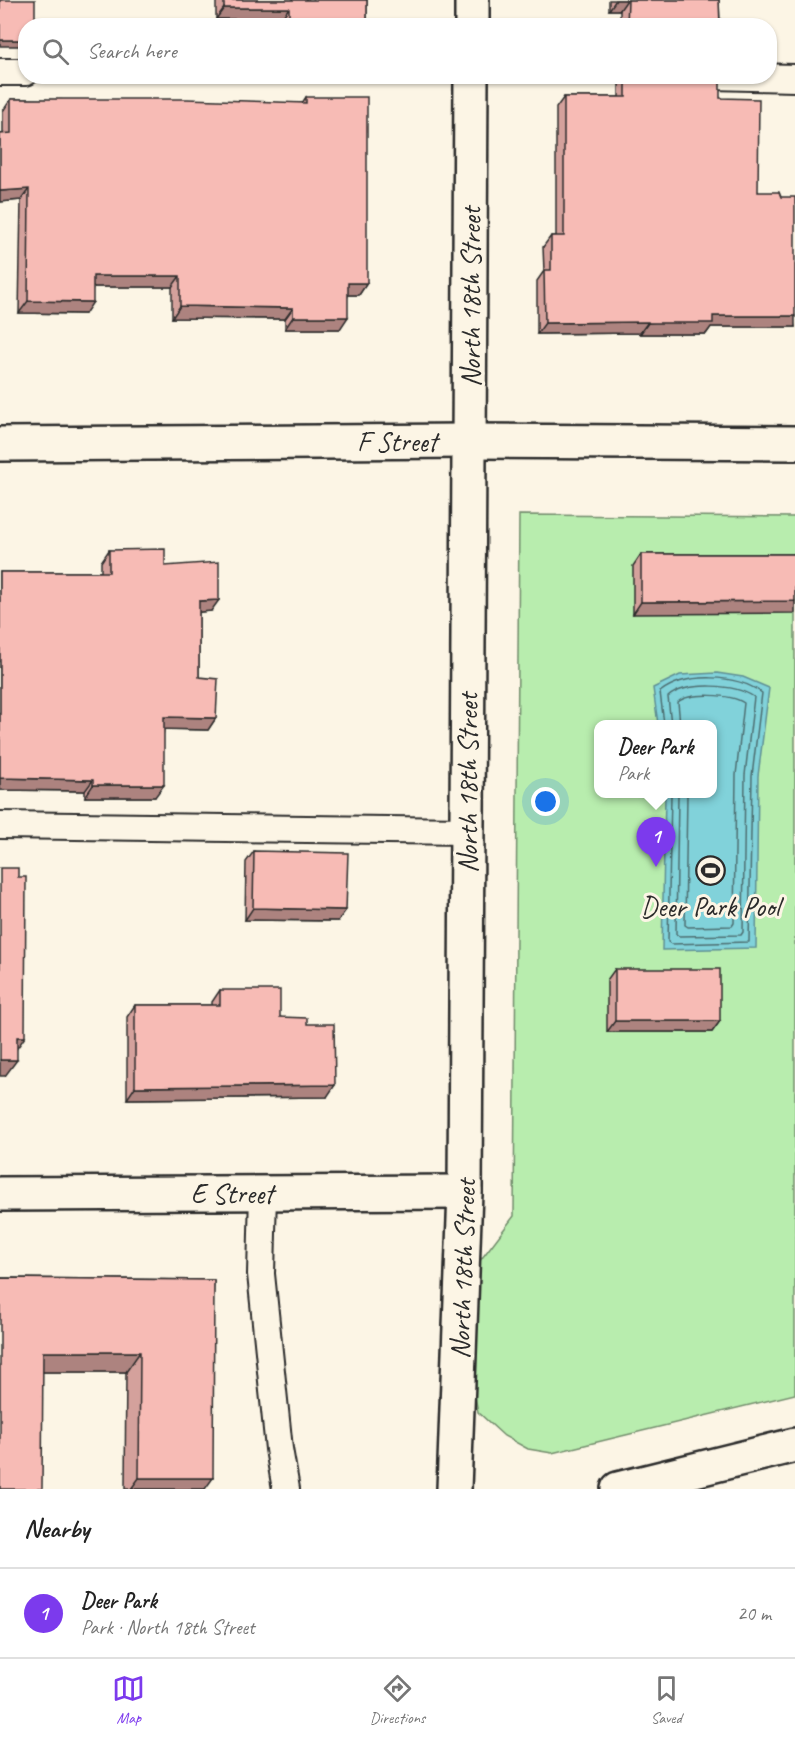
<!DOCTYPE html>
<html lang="en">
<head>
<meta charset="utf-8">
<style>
  :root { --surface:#fff; --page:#f6f6f6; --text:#222; --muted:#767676; --line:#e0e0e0; --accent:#7c3aed }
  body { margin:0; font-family:Caveat,sans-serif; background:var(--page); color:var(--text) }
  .you { position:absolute; left:546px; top:802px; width:21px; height:21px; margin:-15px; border:4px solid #fff; border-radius:50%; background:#1a73e8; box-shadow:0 0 0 9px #1a73e833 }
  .badge { display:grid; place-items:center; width:39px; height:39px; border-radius:50%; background:var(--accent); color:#fff; font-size:20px; font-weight:700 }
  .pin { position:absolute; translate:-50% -50px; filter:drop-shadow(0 2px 3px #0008) }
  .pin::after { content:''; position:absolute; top:32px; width:21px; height:18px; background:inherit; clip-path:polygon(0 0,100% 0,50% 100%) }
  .popup { position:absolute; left:594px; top:720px; width:123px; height:78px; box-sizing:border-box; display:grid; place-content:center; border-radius:12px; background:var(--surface); filter:drop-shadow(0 2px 4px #0005); font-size:20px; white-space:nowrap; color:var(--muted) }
  .popup b { font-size:22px; color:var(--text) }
  .popup::after { content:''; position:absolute; left:50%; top:100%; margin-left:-12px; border:12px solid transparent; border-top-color:var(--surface) }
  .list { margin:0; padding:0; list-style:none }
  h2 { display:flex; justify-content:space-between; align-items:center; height:78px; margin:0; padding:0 24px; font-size:26px }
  h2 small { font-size:20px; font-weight:400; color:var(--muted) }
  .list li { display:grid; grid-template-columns:39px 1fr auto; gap:18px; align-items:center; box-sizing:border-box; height:90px; padding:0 24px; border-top:2px solid var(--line) }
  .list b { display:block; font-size:22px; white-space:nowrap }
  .list p { margin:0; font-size:20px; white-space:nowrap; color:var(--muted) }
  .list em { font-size:20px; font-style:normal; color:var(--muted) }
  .icon { flex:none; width:33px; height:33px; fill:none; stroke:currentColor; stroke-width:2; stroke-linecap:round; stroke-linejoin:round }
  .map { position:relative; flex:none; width:795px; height:1489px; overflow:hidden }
  .search { position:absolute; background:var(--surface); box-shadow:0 2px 4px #0004; left:18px; right:18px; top:18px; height:66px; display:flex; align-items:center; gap:15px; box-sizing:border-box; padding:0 21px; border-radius:24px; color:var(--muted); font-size:22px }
  .sheet { height:168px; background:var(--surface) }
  nav { display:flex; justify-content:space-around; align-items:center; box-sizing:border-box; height:84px; border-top:2px solid var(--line); background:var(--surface); font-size:16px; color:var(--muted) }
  nav a { display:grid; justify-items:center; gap:3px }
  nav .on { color:var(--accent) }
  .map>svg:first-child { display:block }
</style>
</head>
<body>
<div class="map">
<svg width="795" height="1489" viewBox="0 0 795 1489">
  <rect width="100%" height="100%" fill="#fcf5e5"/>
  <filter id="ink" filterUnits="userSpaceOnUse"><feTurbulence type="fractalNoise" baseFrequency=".0167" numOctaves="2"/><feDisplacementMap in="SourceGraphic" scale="12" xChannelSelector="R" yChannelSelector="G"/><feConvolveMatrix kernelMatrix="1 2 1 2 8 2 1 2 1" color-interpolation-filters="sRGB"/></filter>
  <g filter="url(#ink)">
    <!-- green -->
    <path fill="#b8edae" stroke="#728c6c" stroke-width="1.5" fill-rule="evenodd" d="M 519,515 L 795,517 L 795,1394 L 552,1453 L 528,1449 L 504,1436 L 478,1412 L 469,1366 L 473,1270 L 514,1216 ZM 599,724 L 713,724 L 713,794 L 599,794 Z"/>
    <!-- water -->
    <path fill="#81d2da" stroke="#5f8f94" stroke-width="1.5" d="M 717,673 L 743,677 L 769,688 L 758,776 L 756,948 L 662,950 L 665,794 L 713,794 L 713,724 L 658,724 L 653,688 L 680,675 Z"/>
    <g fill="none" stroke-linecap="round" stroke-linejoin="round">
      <!-- shore -->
      <g stroke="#4d6e71" stroke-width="1.5">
        <path d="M 664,724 L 660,692 C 686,672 736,674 762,693 L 752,776 L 749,942 L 671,944 L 668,942 L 671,794"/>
        <path d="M 671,724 L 668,697 C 687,681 735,684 754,697 L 745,775 L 743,932 L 741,935 L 679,936 L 676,934 L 678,794"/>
        <path d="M 680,724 L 678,702 C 690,692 731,694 744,703 L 736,775 L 734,923 L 732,926 L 688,927 L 685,925 L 687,794"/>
      </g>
      <defs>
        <g id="service">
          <path d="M 0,72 L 26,72"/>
          <path d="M 712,76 L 795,78"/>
          <path d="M 0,825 L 467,831"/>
          <path d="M 263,1192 L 261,1274 L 279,1449 L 286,1489"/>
        </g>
        <g id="minor">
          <path d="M 472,26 L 472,0"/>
          <path d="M 0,444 L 469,441 L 795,443"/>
          <path d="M 0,1194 L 465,1192"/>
          <path d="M 454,1489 L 465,1192 L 471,76"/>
        </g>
        <path id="secondary" d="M 618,1489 L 795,1445"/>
      </defs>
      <!-- service casing -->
      <use href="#service" stroke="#2b2b2b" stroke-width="30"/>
      <!-- minor casing -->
      <use href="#minor" stroke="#2b2b2b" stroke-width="38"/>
      <!-- secondary casing -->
      <use href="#secondary" stroke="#2b2b2b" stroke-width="38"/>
      <!-- service -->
      <use href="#service" stroke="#fcf5e5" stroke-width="26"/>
      <!-- minor -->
      <use href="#minor" stroke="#fcf5e5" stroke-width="33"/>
      <!-- secondary -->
      <use href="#secondary" stroke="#fcf5e5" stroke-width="33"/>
    </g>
    <!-- wall -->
    <g fill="#d4a19c" stroke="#2b2b2b" stroke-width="1.5">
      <path d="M 216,0 L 367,0 L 367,23 L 365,26 L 281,26 L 281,19 L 216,19 Z"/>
      <path d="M 609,0 L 719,0 L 720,26 L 620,26 L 620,10 L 609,10 Z"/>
      <path d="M 619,76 L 710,76 L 720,98 L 758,192 L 795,327 L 711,327 L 706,334 L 640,334 L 640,333 L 537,334 L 537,281 L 544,271 L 543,247 L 551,236 L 556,236 L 556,108 L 564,97 L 619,97 Z"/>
      <path d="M 306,97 L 367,283 L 359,295 L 348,295 L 340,329 L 285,329 L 285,319 L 172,318 L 172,287 L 93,287 L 85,314 L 19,313 L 21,200 L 0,202 L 0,134 L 3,134 L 3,111 L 11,99 L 302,103 Z"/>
      <path d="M 109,550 L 165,566 L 211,611 L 199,612 L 199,677 L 216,718 L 208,730 L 164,729 L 155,797 L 85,797 L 85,791 L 0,790 L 0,572 L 101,572 L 101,562 Z"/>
      <path d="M 641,554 L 795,554 L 633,614 L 633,566 Z"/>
      <path d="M 254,851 L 338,921 L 245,920 L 246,862 Z"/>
      <path d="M 615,969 L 720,1021 L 712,1032 L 607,1032 L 607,980 Z"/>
      <path d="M 220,990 L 280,1017 L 307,1024 L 327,1097 L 127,1099 L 127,1017 L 135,1005 L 212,1005 L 212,1002 Z"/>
      <path d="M 0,1278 L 214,1280 L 205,1489 L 125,1489 L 126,1372 L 43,1372 Z"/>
    </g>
    <!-- shaded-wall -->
    <g fill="#ad837f" stroke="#2b2b2b" stroke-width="1.5">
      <path d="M 616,0 L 627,0 L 620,10 L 609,10 Z"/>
      <path d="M 224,8 L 289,8 L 281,19 L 216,19 Z"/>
      <path d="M 289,23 L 367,23 L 365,26 L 287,26 Z"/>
      <path d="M 0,40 L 26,40 L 25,46 L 0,46 Z"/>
      <path d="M 29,189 L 21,200 L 0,202 L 0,191 Z"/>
      <path d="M 93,276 L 180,276 L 172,287 L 85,287 Z"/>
      <path d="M 348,283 L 367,283 L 359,295 L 340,295 Z"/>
      <path d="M 28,301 L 93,302 L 85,314 L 19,313 Z"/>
      <path d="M 180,306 L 293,308 L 285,319 L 172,318 Z"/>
      <path d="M 713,316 L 795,316 L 795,327 L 711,327 L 706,334 L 640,334 L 648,323 Z"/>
      <path d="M 293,317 L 348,317 L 340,329 L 285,329 Z"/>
      <path d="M 648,322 L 640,333 L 537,334 L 545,323 Z"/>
      <path d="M 219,600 L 211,611 L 191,613 L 199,601 Z"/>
      <path d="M 795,601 L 795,613 L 633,614 L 641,602 Z"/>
      <path d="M 164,717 L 216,718 L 208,730 L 155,729 Z"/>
      <path d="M 0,778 L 93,780 L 85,791 L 0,790 Z"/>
      <path d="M 93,785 L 164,785 L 155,797 L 85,797 Z"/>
      <path d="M 253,908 L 346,910 L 338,921 L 245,920 Z"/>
      <path d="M 615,1021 L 720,1021 L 712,1032 L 607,1032 Z"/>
      <path d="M 17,1037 L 25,1037 L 13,1054 Z"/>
      <path d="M 0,1060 L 17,1060 L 5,1076 L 0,1076 Z"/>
      <path d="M 335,1085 L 327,1097 L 127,1099 L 135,1087 Z"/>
      <path d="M 43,1352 L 140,1352 L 126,1372 L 28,1372 Z"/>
      <path d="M 139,1478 L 213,1478 L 205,1489 L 131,1489 Z"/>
    </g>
    <!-- building -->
    <g fill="#f7bbb5" stroke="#2b2b2b" stroke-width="1.5">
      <path d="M 0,0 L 35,0 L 35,26 L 26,26 L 26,40 L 0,40 Z"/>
      <path d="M 224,0 L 367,0 L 367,23 L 289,23 L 289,8 L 224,8 Z"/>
      <path d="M 628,0 L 719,0 L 720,26 L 627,26 Z"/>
      <path d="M 626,76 L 710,76 L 720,80 L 720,98 L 759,99 L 758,192 L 779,192 L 781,197 L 795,197 L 795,316 L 713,316 L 713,323 L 648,323 L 648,322 L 545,323 L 544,270 L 551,270 L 551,236 L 564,236 L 564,97 L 626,97 Z"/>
      <path d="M 306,97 L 367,97 L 367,283 L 348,283 L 348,317 L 293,317 L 293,308 L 180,306 L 180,276 L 93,276 L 93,302 L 28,301 L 29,189 L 0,191 L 0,134 L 11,133 L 11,99 L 187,99 L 306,103 Z"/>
      <path d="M 165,549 L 165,566 L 219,562 L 219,600 L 199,601 L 199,677 L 218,679 L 216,718 L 164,717 L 164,785 L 93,785 L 93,780 L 0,778 L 0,572 L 109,572 L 109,550 Z"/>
      <path d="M 641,554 L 795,554 L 795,601 L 641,602 Z"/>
      <path d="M 254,851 L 348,853 L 346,910 L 253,908 Z"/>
      <path d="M 0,868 L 18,868 L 18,877 L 26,877 L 25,1037 L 17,1037 L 17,1060 L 0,1060 Z"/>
      <rect x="615" y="969" width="105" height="52"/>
      <path d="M 220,990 L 280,990 L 280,1017 L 307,1018 L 307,1024 L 334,1024 L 335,1085 L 135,1087 L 135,1005 L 220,1005 Z"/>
      <path d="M 0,1278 L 214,1280 L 213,1478 L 139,1478 L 140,1352 L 43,1352 L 42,1489 L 0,1489 Z"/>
    </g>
  </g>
  <!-- icons -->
  <defs>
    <symbol id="stadium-ring" viewBox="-11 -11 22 22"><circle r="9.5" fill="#fcf5e5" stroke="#2b2b2b" stroke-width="1.5"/><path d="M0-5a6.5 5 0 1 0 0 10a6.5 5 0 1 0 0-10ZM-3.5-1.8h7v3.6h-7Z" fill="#2b2b2b"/></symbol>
  </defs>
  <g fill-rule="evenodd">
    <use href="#stadium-ring" x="694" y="854" width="33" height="33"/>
  </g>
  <g text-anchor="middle" stroke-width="6" stroke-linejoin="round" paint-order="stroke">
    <!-- street labels -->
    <g font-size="28" fill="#2b2b2b" stroke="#fcf5e5">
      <text transform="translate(470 297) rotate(-90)" y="10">North 18th Street</text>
      <text x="397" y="451">F Street</text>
      <text transform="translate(467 783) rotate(-90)" y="10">North 18th Street</text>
      <text x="232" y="1203">E Street</text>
      <text transform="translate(462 1269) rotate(-88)" y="10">North 18th Street</text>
    </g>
    <!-- poi labels -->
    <g font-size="28" fill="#2b2b2b" stroke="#fcf5e5">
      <text x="710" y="916">Deer Park Pool</text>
    </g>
  </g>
</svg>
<div class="you"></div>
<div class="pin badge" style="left:656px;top:867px">1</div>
<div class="popup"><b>Deer Park</b>Park</div>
<div class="search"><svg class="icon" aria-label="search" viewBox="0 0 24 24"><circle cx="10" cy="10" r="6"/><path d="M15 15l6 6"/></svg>Search here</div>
</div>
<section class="sheet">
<h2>Nearby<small></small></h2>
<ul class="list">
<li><span class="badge">1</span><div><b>Deer Park</b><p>Park · North 18th Street</p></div><em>20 m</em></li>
</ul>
</section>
<nav>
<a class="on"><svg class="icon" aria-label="map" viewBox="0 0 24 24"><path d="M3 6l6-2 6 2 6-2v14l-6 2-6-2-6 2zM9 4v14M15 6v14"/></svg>Map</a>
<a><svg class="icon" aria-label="directions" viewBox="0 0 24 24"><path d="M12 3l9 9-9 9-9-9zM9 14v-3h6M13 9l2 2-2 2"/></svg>Directions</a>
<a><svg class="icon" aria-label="saved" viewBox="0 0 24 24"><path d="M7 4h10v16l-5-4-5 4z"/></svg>Saved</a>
</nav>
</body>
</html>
